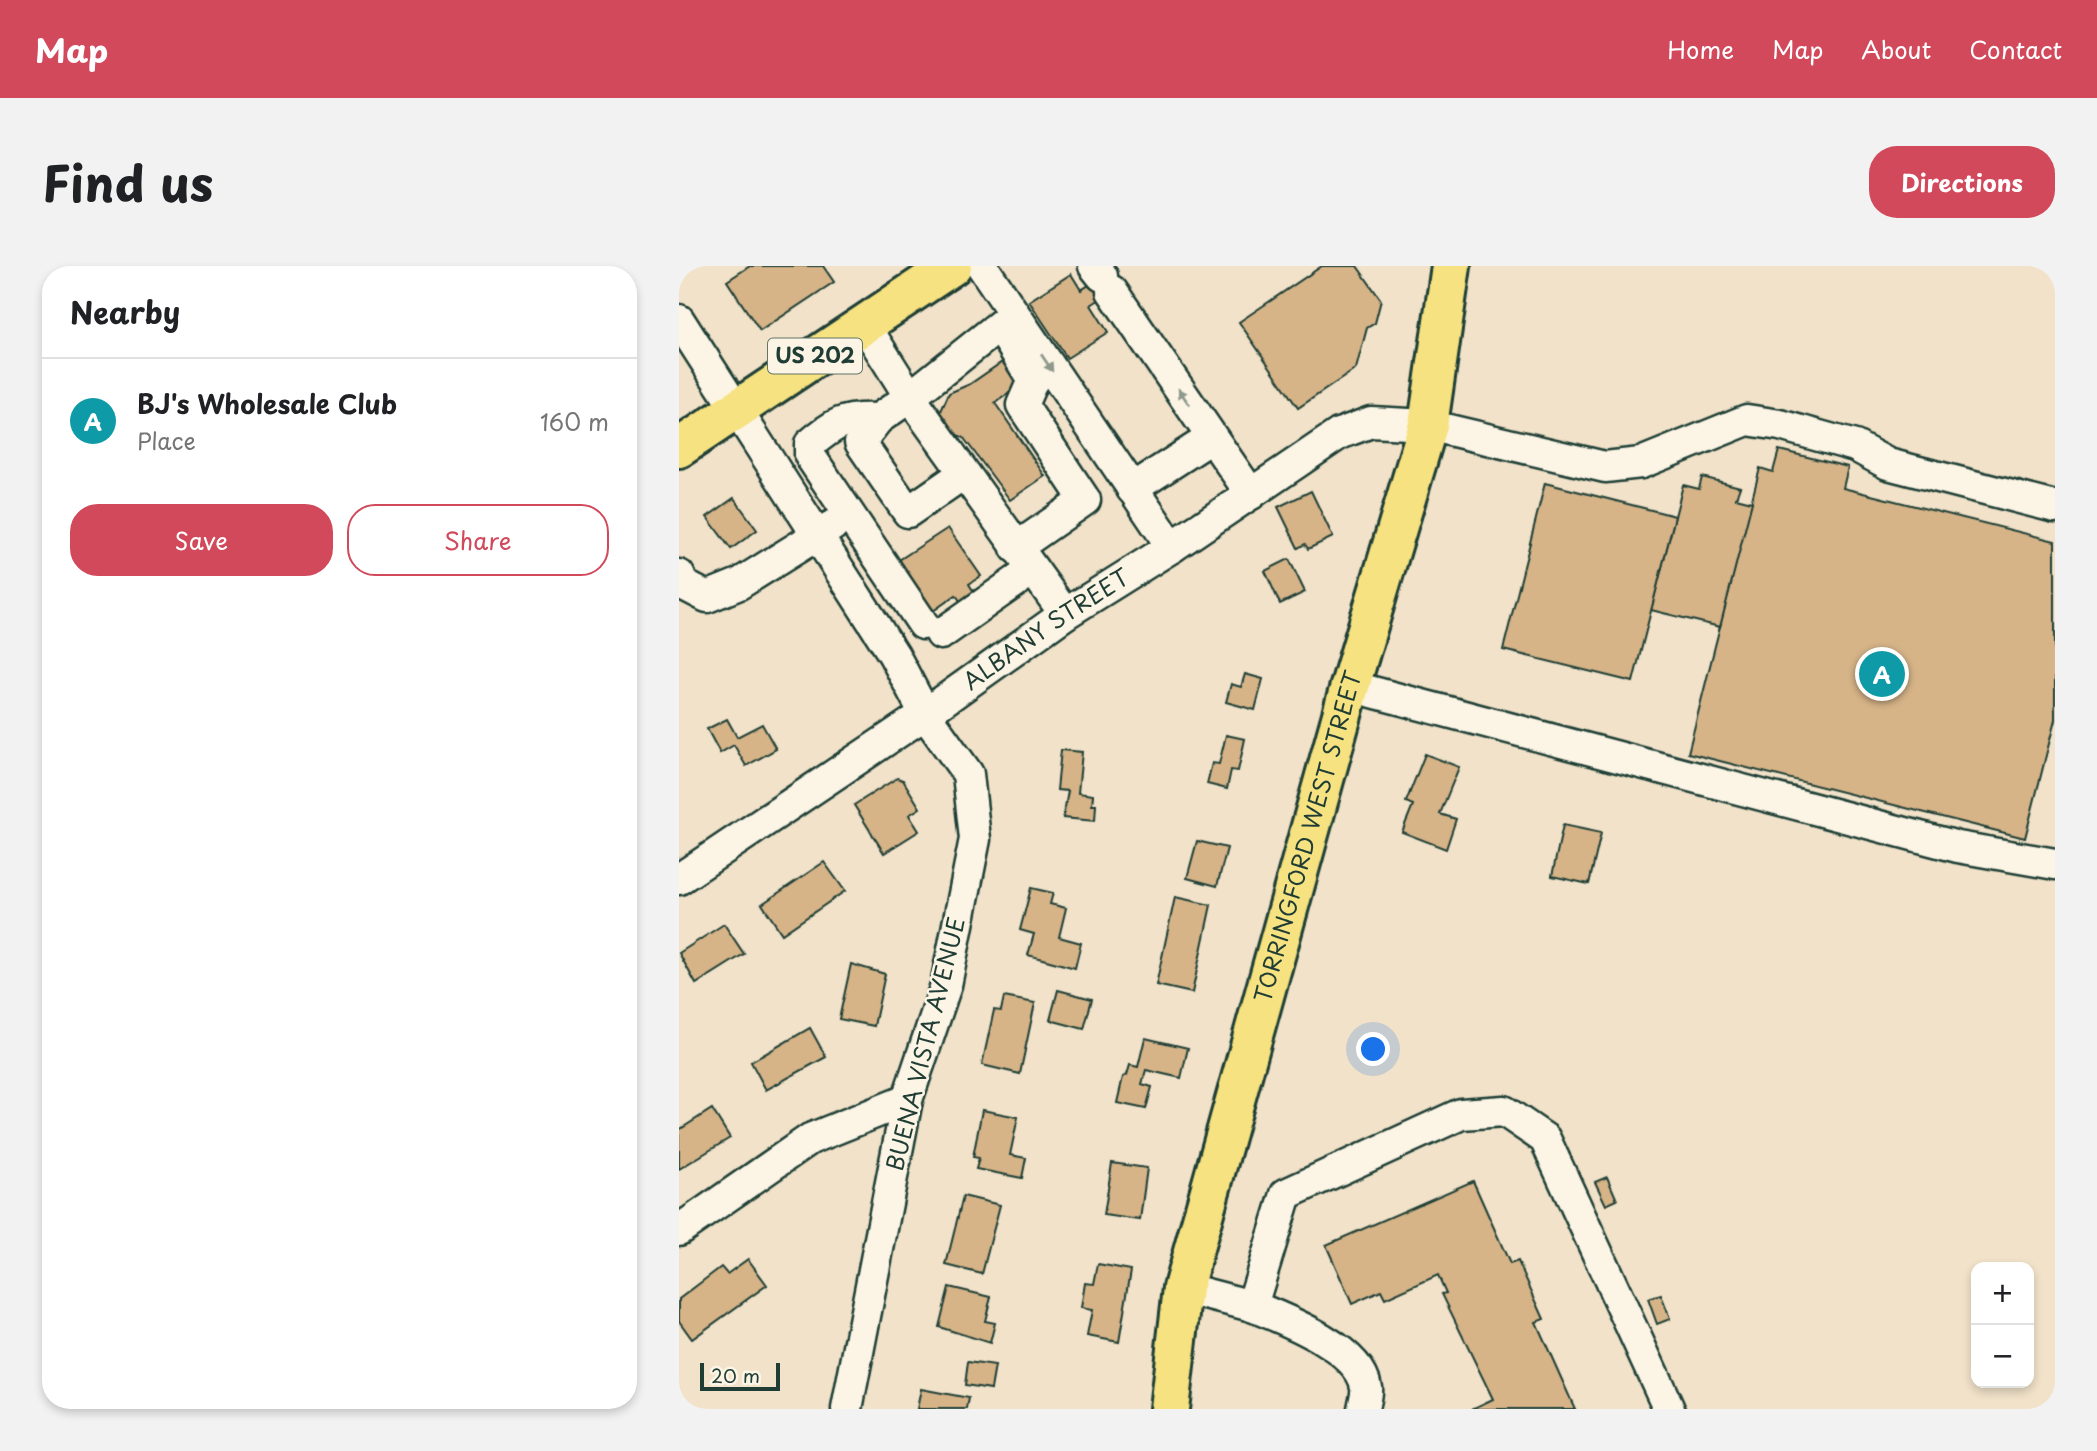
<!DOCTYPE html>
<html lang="en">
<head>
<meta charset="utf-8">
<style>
  :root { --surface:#fff; --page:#f2f2f2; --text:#202124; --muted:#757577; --line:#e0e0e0; --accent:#d1495b }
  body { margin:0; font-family:"Playpen Sans",sans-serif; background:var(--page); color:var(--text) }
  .controls { position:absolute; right:21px; bottom:21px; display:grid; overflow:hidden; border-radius:14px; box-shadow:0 4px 10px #0003 }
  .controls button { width:63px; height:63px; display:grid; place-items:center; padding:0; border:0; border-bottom:2px solid var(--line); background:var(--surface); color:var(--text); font:35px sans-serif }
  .scale { position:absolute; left:21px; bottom:18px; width:80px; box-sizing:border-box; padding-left:7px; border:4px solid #1f3d34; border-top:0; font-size:19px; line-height:24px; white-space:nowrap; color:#1f3d34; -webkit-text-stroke:5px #fcf5e5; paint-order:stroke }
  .you { position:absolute; left:695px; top:784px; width:24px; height:24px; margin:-18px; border:5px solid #fff; border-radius:50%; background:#1a73e8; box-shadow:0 0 0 10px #1a73e833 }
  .badge { display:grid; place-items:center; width:46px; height:46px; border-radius:50%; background:var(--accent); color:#fff; font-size:23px; font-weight:700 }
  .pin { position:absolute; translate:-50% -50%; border:4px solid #fff; box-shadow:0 2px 7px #0006 }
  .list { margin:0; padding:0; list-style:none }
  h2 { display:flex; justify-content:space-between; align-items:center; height:91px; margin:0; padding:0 28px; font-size:30px }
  h2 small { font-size:23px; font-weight:400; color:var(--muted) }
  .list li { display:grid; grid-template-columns:46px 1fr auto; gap:21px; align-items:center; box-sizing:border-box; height:126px; padding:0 28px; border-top:2px solid var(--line) }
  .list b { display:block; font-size:26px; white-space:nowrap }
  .list p { margin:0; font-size:23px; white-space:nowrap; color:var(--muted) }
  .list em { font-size:23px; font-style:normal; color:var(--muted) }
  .actions { display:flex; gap:14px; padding:21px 28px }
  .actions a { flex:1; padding:16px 0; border:2px solid var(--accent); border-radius:28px; text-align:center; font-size:24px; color:var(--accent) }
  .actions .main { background:var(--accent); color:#fff }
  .map { position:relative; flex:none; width:1376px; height:1143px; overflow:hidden; border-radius:28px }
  header { display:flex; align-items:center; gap:42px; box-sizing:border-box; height:98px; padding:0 35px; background:var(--accent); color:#fff }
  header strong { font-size:33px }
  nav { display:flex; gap:38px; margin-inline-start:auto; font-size:24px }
  .intro { display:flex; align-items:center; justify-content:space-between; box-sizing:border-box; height:168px; padding:0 42px }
  h1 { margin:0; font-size:49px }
  .button { padding:18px 32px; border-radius:28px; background:var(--accent); color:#fff; font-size:24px; font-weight:700 }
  main { display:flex; gap:42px; padding:0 42px }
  aside { flex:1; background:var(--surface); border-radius:28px; box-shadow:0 4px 10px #0003 }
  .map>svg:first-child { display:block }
</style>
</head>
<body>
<header>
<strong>Map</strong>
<nav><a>Home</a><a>Map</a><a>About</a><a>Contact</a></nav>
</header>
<div class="intro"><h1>Find us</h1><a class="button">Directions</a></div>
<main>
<aside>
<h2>Nearby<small></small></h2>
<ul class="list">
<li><span class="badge" style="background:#0f9aa8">A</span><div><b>BJ's Wholesale Club</b><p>Place</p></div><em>160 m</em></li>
</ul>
<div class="actions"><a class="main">Save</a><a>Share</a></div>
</aside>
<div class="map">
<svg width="1376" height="1143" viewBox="0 0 1376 1143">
  <rect width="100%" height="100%" fill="#f1e2c9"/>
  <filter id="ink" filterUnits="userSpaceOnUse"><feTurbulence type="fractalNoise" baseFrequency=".0143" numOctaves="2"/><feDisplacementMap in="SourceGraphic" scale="14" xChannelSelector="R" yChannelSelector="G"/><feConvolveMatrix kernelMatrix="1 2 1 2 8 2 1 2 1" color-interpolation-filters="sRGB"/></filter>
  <g filter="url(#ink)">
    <!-- building -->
    <g fill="#d6b488" stroke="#1f3d34" stroke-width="2">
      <path d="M 71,0 L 144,0 L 155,16 L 81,65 L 48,15 Z"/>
      <path d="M 643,0 L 678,0 L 702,34 L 696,57 L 688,62 L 677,103 L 619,142 L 560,56 Z"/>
      <path d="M 392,8 L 402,24 L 426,9 L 435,24 L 412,39 L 429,66 L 388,92 L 350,35 Z"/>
      <path d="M 326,94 L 343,118 L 316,137 L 366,210 L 331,234 L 284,171 L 269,166 L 264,157 L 262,145 L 270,127 L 291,118 Z"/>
      <path d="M 1100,184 L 1169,201 L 1164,222 L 1376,275 L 1376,454 L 1346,572 L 1009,487 L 1081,202 L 1094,206 Z"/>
      <path d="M 1023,211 L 1061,221 L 1057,232 L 1073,236 L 1041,361 L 972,344 L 1004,219 L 1020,223 Z"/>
      <path d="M 866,217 L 996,250 L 954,416 L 824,384 Z"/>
      <path d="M 632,225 L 654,271 L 629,283 L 626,278 L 619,282 L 599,241 Z"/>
      <path d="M 55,232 L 78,264 L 52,283 L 28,251 Z"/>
      <path d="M 269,262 L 302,310 L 290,318 L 295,326 L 281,335 L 277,329 L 254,345 L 220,294 Z"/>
      <path d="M 610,293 L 626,326 L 601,338 L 586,305 Z"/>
      <path d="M 566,408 L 584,413 L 576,444 L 547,436 L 552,418 L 562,421 Z"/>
      <path d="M 48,453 L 58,471 L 83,458 L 97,483 L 67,500 L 55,479 L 41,487 L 28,463 Z"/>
      <path d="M 547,469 L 566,473 L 559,505 L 552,504 L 548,523 L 528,518 L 533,497 L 540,498 Z"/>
      <path d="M 382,484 L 403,486 L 399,527 L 414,529 L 413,539 L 417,539 L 416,555 L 384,552 L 389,525 L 378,524 Z"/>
      <path d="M 746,488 L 780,501 L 761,548 L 777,553 L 767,583 L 723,566 L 734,539 L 727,536 Z"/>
      <path d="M 218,512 L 224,514 L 241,542 L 230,549 L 240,565 L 205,587 L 175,539 Z"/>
      <path d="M 884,559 L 922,567 L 910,618 L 873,610 Z"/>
      <path d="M 518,575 L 548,582 L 538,620 L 508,612 Z"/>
      <path d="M 145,596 L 166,625 L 103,668 L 83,638 Z"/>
      <path d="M 352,622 L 374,627 L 371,638 L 387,642 L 380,671 L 402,677 L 396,702 L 349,689 L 355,668 L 341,664 Z"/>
      <path d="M 496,631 L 532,639 L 513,727 L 477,719 Z"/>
      <path d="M 45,658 L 65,688 L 17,718 L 0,687 Z"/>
      <path d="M 172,698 L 206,708 L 195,760 L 160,753 Z"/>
      <path d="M 379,724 L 413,733 L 405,763 L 371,754 Z"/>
      <path d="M 325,731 L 356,737 L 341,808 L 303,799 L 315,744 L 322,745 Z"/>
      <path d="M 131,762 L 147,791 L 87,824 L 72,796 Z"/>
      <path d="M 466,772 L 509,782 L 502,812 L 467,804 L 463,818 L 473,821 L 467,843 L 438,837 L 444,811 L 448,809 L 451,799 L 459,801 Z"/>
      <path d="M 33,843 L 51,872 L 0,903 L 0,864 Z"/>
      <path d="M 303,844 L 339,851 L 331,889 L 347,892 L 343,912 L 297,903 L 300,892 L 294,891 Z"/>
      <path d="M 433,897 L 468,902 L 461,954 L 425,949 Z"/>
      <path d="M 928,911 L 938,934 L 927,939 L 916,916 Z"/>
      <path d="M 794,915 L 831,998 L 839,995 L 865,1053 L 857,1056 L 896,1143 L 793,1143 L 814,1133 L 763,1028 L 767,1027 L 759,1009 L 706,1033 L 702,1025 L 673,1038 L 647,979 Z"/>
      <path d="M 284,930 L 321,939 L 303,1008 L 267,999 Z"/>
      <path d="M 69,993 L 88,1019 L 13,1073 L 0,1055 L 0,1033 L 42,1001 L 48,1008 Z"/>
      <path d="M 419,998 L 452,1004 L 440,1076 L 408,1070 L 413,1044 L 402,1042 L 406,1017 L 415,1018 Z"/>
      <path d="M 270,1021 L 312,1031 L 306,1055 L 316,1057 L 311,1077 L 260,1061 Z"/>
      <path d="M 982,1029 L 991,1053 L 978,1058 L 969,1033 Z"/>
      <path d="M 289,1096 L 316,1100 L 312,1123 L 286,1119 Z"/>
      <path d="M 242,1123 L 290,1132 L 288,1143 L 238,1143 Z"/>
    </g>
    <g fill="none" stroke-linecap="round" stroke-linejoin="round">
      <defs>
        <g id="minor">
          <path d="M 303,0 L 493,281"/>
          <path d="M 415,0 L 423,10"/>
          <path d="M 433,25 L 572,228"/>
          <path d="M 335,48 L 231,131 L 386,348"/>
          <path d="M 0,54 L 215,389 L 246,448 L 289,508 L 296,573 L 267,719 L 228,834 L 168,1143"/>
          <path d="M 185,58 L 231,131 L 199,153 L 181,176 L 229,246 L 284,208"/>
          <path d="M 330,75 L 354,114 L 343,139 L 406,234 L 337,282"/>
          <path d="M 199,153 C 164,151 157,157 131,178 L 131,190 L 244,358"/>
          <path d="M 453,223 L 532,172"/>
          <path d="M 0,309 L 5,319 L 28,331 L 60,318 L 153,260"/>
          <path d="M 262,368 L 353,304"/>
          <path d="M 671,420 L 1279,581 L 1376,598"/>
          <path id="s1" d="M 0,613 L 246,448 L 386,348 L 493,281 L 660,168 L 692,156 L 749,159 L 926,201 L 962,197 L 1068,154 L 1101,159 L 1176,180 L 1209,198 L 1376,241"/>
          <path d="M 0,964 L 131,873 L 228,834"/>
          <path d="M 504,1022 L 573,1040 L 607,928 L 782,848 L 825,845 L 866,873 L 990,1143"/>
          <path d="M 573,1040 C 605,1053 681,1082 687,1121 C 688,1127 685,1137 684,1143"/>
        </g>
        <g id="major">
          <path id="s2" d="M 490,1143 L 504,1022 L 671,420 L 749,159 L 772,0"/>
        </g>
        <path id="highway" d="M 0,182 L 273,0"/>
      </defs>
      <!-- minor casing -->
      <use href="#minor" stroke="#1f3d34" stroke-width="35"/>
      <!-- major casing -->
      <use href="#major" stroke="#1f3d34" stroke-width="44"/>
      <!-- highway casing -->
      <use href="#highway" stroke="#1f3d34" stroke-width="44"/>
      <!-- minor -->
      <use href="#minor" stroke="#fcf5e5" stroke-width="30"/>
      <!-- major -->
      <use href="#major" stroke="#f6e281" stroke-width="38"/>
      <!-- highway -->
      <use href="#highway" stroke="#f6e281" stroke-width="38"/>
    </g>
    <!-- one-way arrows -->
    <defs><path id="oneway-solid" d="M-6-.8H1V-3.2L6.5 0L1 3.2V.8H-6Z" transform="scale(1.75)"/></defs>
    <g fill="#8e998c">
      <use href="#oneway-solid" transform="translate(368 97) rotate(56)"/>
      <use href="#oneway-solid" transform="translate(505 131) rotate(-124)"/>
    </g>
  </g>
  <g text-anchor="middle" stroke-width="5" stroke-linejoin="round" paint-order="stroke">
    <!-- shield labels -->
    <rect fill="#fcf5e5" stroke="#617469" stroke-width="2" x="89" y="72.5" width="94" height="35" rx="5"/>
    <g font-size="21" font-weight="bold" fill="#1f3d34">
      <text x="136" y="97">US 202</text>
    </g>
    <!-- street labels -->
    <g font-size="23" fill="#1f3d34" stroke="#fcf5e5">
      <text dy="8" stroke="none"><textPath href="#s1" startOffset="444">ALBANY STREET</textPath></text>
      <text dy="8" stroke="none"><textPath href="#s2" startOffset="590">TORRINGFORD WEST STREET</textPath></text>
      <text transform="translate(247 778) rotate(-76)" y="8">BUENA VISTA AVENUE</text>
    </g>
  </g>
</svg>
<div class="controls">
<button>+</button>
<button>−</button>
</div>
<div class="scale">20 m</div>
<div class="you"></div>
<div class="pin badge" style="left:1203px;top:408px;background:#0f9aa8">A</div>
</div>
</main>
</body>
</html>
